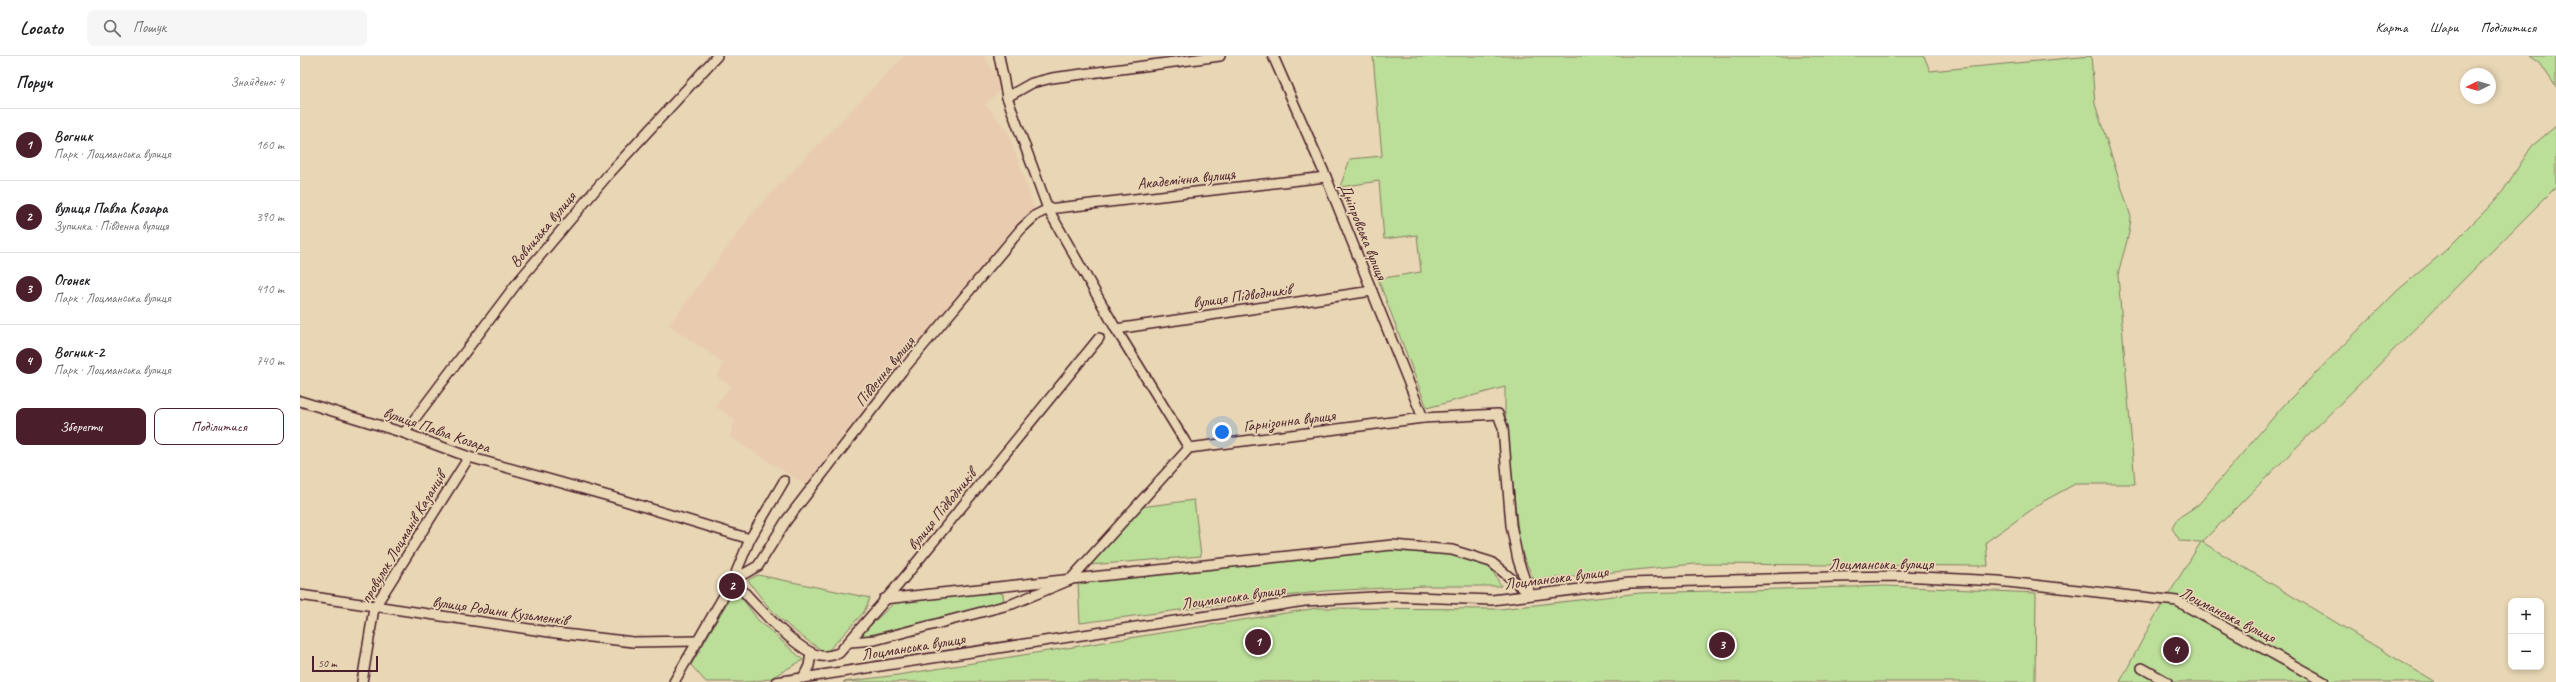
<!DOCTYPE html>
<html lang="uk">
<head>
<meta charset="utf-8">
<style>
  :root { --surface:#fff; --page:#f6f6f6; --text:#202124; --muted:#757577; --line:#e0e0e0; --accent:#4a1f2b }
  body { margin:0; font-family:Caveat,sans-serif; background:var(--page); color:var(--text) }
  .controls { position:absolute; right:12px; bottom:12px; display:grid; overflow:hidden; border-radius:8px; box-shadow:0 2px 6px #0003 }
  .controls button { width:36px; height:36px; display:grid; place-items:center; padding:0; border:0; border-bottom:1px solid var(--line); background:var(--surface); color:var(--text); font:20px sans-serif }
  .compass { position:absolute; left:2160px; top:12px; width:36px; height:36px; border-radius:50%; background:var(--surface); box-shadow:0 2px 6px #0003; rotate:265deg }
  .scale { position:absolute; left:12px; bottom:10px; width:66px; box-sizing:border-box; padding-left:4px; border:2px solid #4a1f2b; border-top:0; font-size:11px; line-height:14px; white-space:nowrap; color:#4a1f2b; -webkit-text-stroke:3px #e8d6b4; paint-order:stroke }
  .you { position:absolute; left:922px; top:376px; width:14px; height:14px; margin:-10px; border:3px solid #fff; border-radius:50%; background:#1a73e8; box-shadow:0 0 0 6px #1a73e833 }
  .badge { display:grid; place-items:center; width:26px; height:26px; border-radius:50%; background:var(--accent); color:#fff; font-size:13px; font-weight:700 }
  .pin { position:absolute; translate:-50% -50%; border:2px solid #fff; box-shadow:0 1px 4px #0006 }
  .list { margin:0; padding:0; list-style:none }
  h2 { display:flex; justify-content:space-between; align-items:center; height:52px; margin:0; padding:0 16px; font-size:17px }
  h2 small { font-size:13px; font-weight:400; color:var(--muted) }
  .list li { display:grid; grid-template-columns:26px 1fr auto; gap:12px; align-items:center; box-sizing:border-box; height:72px; padding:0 16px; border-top:1px solid var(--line) }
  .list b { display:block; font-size:15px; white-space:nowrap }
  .list p { margin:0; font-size:13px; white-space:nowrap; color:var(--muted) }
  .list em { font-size:13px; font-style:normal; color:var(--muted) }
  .actions { display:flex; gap:8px; padding:12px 16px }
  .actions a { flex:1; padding:9px 0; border:1px solid var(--accent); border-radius:8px; text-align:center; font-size:14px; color:var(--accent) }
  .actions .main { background:var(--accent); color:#fff }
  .icon { flex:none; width:22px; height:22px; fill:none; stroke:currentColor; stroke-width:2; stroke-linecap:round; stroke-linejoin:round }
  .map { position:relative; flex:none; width:2256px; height:626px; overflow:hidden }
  header { display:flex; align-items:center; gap:24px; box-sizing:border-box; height:56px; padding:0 20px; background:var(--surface); border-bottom:1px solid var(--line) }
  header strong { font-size:19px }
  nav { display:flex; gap:22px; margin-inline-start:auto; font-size:14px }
  .search { width:280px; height:36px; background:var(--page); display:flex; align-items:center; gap:10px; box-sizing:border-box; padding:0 14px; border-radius:8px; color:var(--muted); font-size:15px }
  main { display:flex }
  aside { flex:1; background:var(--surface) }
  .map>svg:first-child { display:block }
</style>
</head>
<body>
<header>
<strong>Locato</strong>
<div class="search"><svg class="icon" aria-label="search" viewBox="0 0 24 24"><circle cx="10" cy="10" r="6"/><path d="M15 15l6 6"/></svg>Пошук</div>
<nav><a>Карта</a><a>Шари</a><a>Поділитися</a></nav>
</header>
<main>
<aside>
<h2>Поруч<small>Знайдено: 4</small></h2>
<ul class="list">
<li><span class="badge">1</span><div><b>Вогник</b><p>Парк · Лоцманська вулиця</p></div><em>160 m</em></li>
<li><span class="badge">2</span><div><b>вулиця Павла Козара</b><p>Зупинка · Південна вулиця</p></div><em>390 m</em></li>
<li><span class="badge">3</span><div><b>Огонек</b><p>Парк · Лоцманська вулиця</p></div><em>410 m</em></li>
<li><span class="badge">4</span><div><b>Вогник-2</b><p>Парк · Лоцманська вулиця</p></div><em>740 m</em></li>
</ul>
<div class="actions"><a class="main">Зберегти</a><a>Поділитися</a></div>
</aside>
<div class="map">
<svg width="2256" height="626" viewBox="0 0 2256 626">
  <rect width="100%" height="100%" fill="#e8d6b4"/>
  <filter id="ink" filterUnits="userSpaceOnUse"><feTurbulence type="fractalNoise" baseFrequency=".025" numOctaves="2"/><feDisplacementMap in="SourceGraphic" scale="8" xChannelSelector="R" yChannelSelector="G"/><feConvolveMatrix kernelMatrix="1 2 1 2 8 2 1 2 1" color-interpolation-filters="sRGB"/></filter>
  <g filter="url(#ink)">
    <!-- built -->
    <path fill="#e9cbaf" d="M 604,0 L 683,0 L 704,31 L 685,48 L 708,76 L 735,155 L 508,430 L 430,381 L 435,363 L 415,350 L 431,330 L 417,321 L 424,307 L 369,269 L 456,153 Z"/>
    <!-- green -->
    <g fill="#bbde98" stroke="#827e62">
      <path d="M 1073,0 L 1624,0 L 1630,15 L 1791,0 L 1795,48 L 1831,161 C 1830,181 1822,199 1818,219 L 1835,428 L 1775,428 L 1744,445 L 1686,486 L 1688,510 L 1395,508 L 1234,524 L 1220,493 L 1205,356 L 1205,331 L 1127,352 L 1078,223 L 1121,216 L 1117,179 L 1084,183 L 1079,125 L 1040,131 L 1050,103 L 1082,100 Z"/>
      <path d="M 2230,0 L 2256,0 L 2256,31 L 2240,7 Z"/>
      <path d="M 2256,70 L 2256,131 L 1902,486 L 2135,626 L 1820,626 L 1854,562 L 1901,486 L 1880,485 L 1872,472 L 1878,462 L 1898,449 L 1983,350 L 2098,234 L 2146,194 L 2185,155 L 2203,135 L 2232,90 Z"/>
      <path d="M 894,444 L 901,500 L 789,509 L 841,451 Z"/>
      <path d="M 1090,494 L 1150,498 L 1190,510 L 1201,530 L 1125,530 L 1025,535 L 780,567 L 778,527 Z"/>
      <path d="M 458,519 L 570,542 L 564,556 L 526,597 C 491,574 472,559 448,524 Z"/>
      <path d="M 1587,530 L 1736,537 L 1735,626 L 543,626 L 598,619 L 1017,552 L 1200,553 L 1340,537 Z"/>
      <path d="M 435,533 L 458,564 L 503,604 L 469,623 L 450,626 L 406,626 L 391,609 Z"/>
      <path d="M 695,535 L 703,538 L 704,547 L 557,582 L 594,547 Z"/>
    </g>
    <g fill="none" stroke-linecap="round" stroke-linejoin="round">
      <defs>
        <g id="minor">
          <path d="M 699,0 L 707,41 L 748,153 L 816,273 L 889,392"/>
          <path d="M 973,0 L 1026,121 L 1123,362"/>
          <path d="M 707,41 L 732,27 L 752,22 L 920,0"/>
          <path d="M 816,273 L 1072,235"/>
          <path d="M 0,345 L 104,377 L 169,401 L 312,441 L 450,483"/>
          <path d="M 104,377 L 217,227 L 307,120 L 417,0"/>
          <path d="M 433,524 L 458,510 L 486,465 L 602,315 L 721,173 L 736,159 L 748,153 L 1026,121"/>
          <path d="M 433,524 C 451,543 496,596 521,600 C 528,601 533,599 539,597 L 599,528 L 799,282"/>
          <path d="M 0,539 L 256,577 L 333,586 L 398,585"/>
          <path d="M 584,543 L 1092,489 L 1152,494 L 1191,506 L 1230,538"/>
          <path d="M 550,586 L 575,584 L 712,548 L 770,524 L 889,392 L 1123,362 L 1198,358 L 1203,372 L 1211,469 L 1218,504 L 1230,539"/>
          <path d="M 1842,612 L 1867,626"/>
          <path d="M 503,622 L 509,610 L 511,597"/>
          <path d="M 62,626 L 74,552 L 169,401"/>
          <path d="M 374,626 L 433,524 L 450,483 L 484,425"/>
          <path d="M 476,626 L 1005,545 L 1090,540 L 1192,544 L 1329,527 L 1533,521 L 1602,520 L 1698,525 L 1877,545 L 2024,626"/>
        </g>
      </defs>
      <!-- minor casing -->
      <use href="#minor" stroke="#4a1f2b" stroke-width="12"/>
      <!-- minor -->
      <use href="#minor" stroke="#e8d6b4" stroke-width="9"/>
    </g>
  </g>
  <g text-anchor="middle" stroke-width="3.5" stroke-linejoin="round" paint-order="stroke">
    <!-- street labels -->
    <g font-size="16" fill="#4a1f2b" stroke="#e8d6b4">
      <text transform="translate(886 122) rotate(-6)" y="6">Академічна вулиця</text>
      <text transform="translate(242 173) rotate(-50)" y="6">Вовнизька вулиця</text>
      <text transform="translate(1064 175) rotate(68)" y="6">Дніпровська вулиця</text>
      <text transform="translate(942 239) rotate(-8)" y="6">вулиця Підводників</text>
      <text transform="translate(584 315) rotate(-51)" y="6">Південна вулиця</text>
      <text transform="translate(989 364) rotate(-7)" y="6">Гарнізонна вулиця</text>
      <text transform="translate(137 373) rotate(19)" y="6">вулиця Павла Козара</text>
      <text transform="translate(641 453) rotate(-51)" y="6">вулиця Підводників</text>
      <text transform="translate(102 481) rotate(-59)" y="6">провулок Лоцманів Казанців</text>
      <text x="1581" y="513">Лоцманська вулиця</text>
      <text transform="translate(1256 521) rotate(-7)" y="6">Лоцманська вулиця</text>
      <text transform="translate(933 540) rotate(-8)" y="6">Лоцманська вулиця</text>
      <text transform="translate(200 554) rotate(8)" y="6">вулиця Родини Кузьменків</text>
      <text transform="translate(1928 558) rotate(27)" y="6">Лоцманська вулиця</text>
      <text transform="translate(613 590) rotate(-9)" y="6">Лоцманська вулиця</text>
    </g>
  </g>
</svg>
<div class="controls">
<button>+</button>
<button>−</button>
</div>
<svg class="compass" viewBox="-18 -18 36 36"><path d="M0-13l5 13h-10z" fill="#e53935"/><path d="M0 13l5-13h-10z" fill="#757577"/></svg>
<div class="scale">50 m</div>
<div class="you"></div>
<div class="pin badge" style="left:958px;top:586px">1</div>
<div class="pin badge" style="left:432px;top:530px">2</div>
<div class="pin badge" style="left:1422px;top:589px">3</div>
<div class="pin badge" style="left:1876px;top:594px">4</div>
</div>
</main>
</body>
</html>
